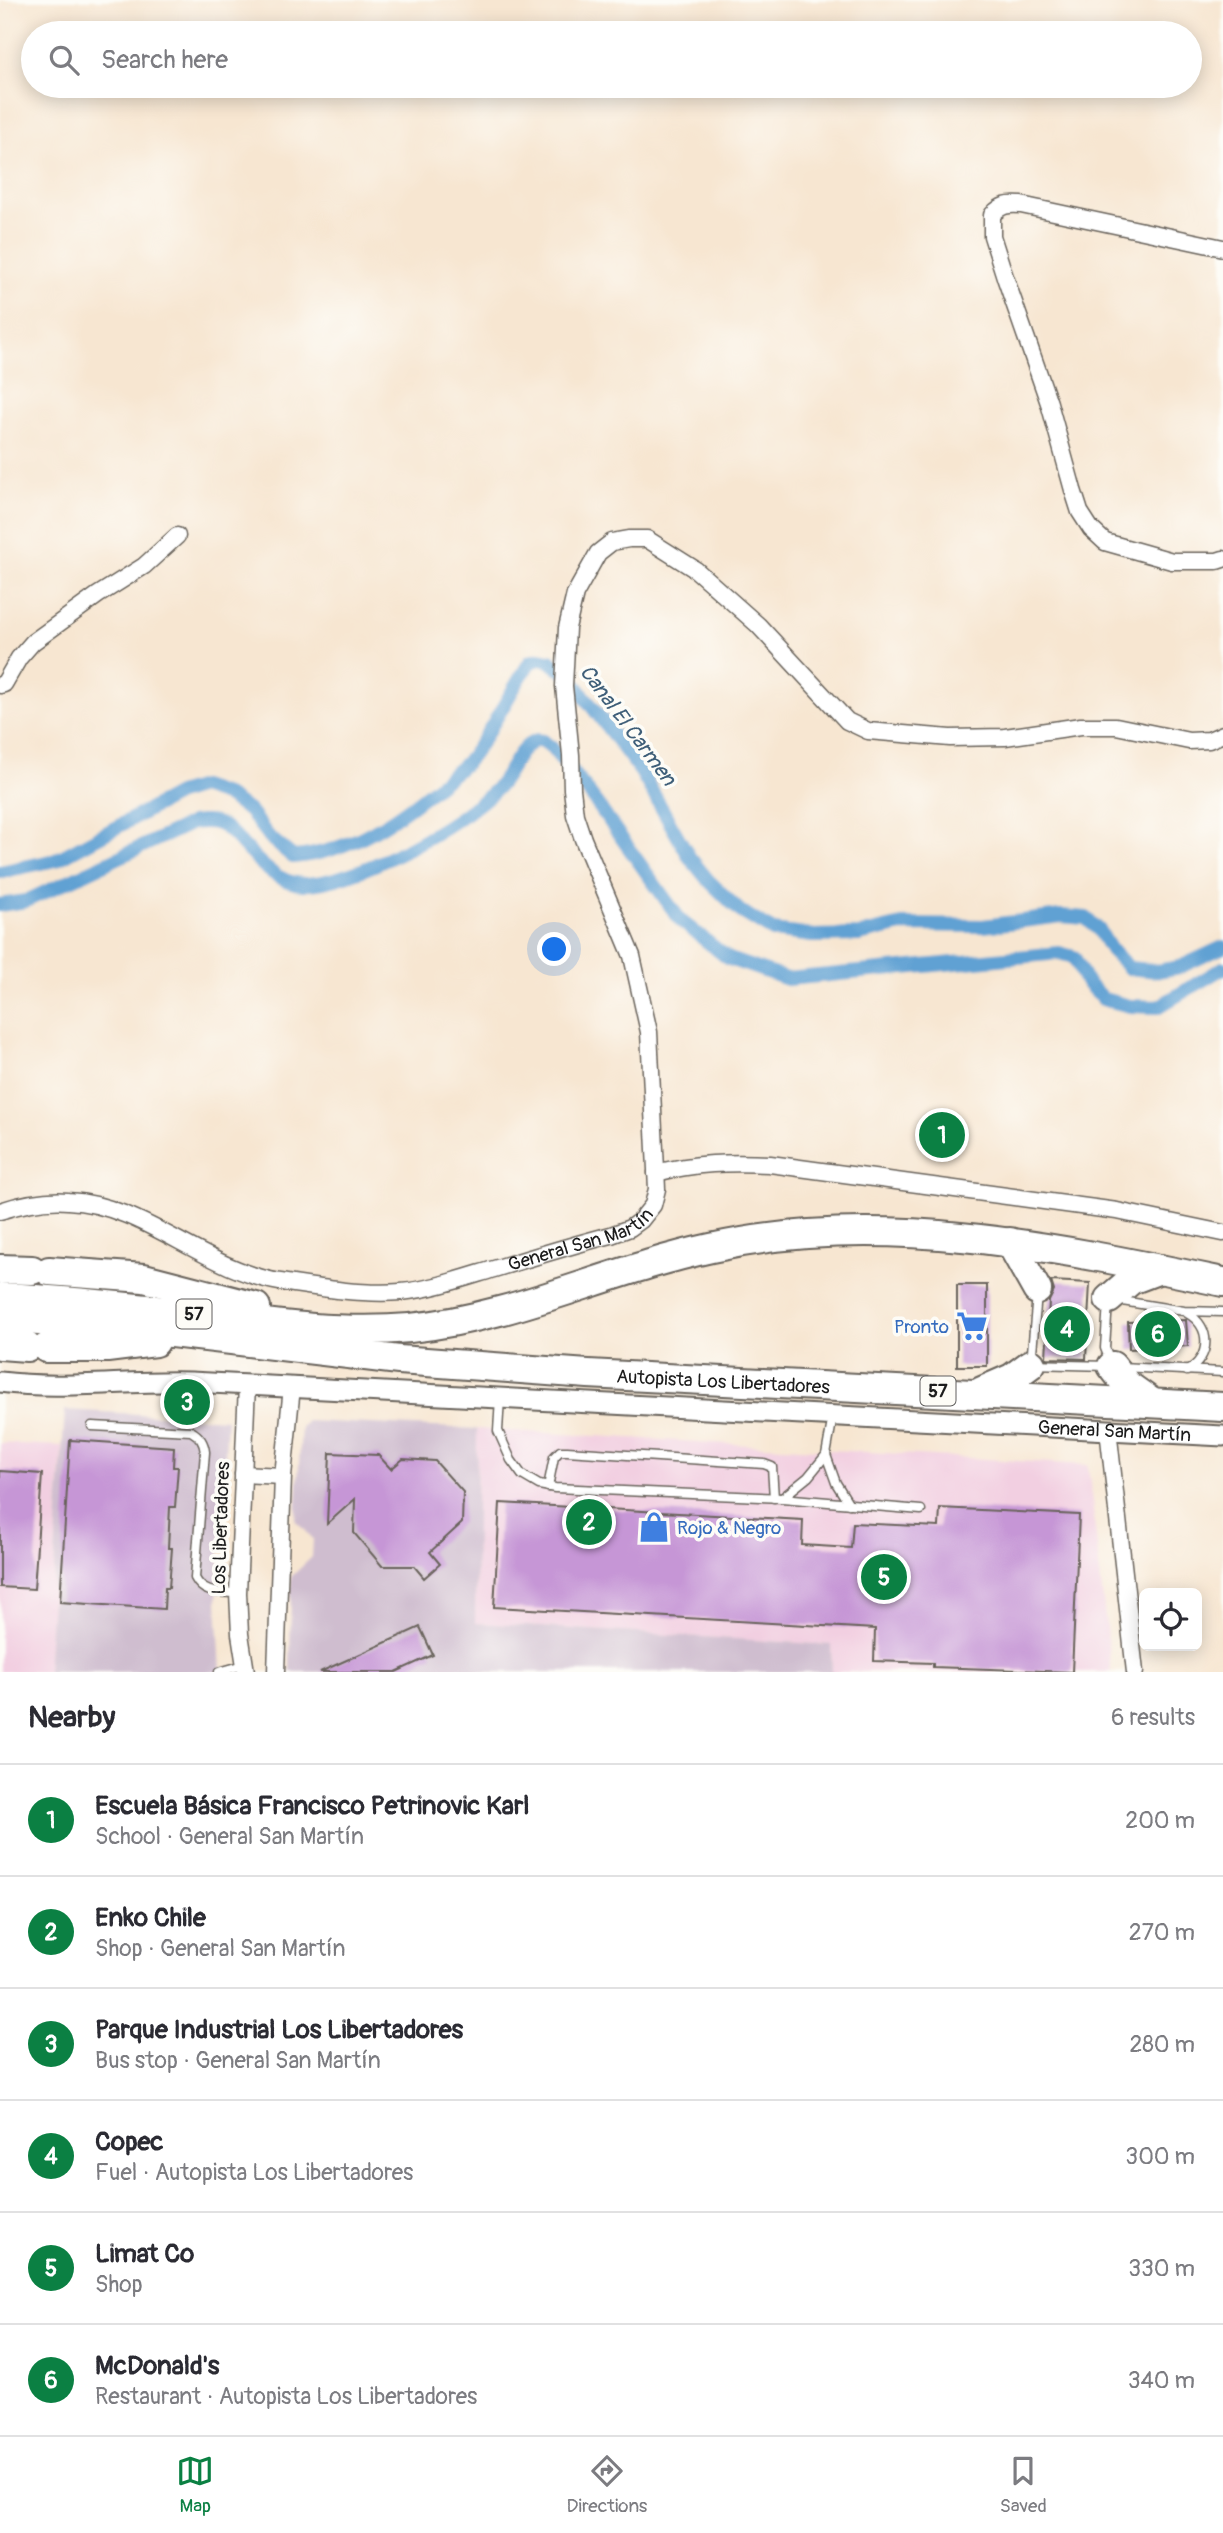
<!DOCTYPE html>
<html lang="en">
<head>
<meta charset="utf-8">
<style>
  :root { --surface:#fff; --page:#f2f2f3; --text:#2b2b33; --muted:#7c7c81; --line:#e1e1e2; --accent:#0b8043 }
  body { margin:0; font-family:Pangolin,sans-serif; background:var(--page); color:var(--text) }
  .controls { position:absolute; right:21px; bottom:21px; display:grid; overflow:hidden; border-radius:10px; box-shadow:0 4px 18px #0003 }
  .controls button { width:63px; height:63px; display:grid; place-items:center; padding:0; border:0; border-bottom:2px solid var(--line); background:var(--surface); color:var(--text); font:35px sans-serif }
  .you { position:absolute; left:555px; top:950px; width:24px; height:24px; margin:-18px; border:5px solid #fff; border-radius:50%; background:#1a73e8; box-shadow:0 0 0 10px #1a73e833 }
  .badge { display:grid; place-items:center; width:46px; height:46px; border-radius:50%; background:var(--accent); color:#fff; font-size:23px; font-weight:700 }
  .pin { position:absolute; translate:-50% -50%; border:4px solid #fff; box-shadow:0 2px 7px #0006 }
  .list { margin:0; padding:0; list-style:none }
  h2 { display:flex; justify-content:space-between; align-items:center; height:91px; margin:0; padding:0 28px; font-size:30px }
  h2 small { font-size:23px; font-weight:400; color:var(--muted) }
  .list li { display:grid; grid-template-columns:46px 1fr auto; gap:21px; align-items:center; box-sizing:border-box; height:112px; padding:0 28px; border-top:2px solid var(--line) }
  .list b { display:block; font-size:26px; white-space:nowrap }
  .list p { margin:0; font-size:23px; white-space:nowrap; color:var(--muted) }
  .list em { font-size:23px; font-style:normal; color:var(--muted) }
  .icon { flex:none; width:38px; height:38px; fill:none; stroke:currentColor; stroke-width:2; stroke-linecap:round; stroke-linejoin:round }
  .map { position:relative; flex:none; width:1223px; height:1672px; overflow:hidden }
  .search { position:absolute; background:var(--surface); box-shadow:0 4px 18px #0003; left:21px; right:21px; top:21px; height:77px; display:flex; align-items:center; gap:18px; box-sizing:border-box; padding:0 24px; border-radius:38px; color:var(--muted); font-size:26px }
  .sheet { height:763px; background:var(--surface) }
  nav { display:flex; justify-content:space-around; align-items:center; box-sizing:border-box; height:98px; border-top:2px solid var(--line); background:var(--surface); font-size:19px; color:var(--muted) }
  nav a { display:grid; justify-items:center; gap:4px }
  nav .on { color:var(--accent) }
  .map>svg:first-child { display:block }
</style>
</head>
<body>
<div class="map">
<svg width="1223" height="1672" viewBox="0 0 1223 1672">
  <rect width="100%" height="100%" fill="#fdfcf7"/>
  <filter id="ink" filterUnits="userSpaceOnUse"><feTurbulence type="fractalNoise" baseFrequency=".0143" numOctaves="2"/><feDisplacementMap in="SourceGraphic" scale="14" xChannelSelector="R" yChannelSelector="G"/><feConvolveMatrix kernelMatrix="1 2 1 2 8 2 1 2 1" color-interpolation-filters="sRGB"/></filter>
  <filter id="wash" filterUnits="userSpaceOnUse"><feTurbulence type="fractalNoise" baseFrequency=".00686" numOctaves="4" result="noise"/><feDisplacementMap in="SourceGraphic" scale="28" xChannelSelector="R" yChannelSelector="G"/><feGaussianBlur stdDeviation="1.57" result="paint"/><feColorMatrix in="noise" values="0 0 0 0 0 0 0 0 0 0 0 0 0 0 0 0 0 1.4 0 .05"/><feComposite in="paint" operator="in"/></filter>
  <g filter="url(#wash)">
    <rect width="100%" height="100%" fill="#f7e6d1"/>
    <!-- built -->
    <g fill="#f2cfe1">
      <path d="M 477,1429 L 1088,1465 L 1111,1672 L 832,1672 L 831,1645 L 475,1623 Z"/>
      <path d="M 0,1443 L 62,1446 L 47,1672 L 0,1672 Z"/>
    </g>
    <!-- industrial -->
    <g fill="#cfbdcf">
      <path d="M 65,1410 L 227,1419 L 217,1601 L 221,1672 L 47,1672 Z"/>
      <path d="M 307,1421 L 477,1429 L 475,1623 L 831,1645 L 832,1672 L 290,1672 L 291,1577 L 312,1557 L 313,1539 L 296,1520 L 301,1427 Z"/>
    </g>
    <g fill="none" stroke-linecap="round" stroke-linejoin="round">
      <!-- canal -->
      <g stroke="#60a1d3" stroke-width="14">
        <path d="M 0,872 L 56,860 L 178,794 L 201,787 L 225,795 L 249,811 L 269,837 L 293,857 C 350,853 399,818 442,782 C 452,774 463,767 471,757 C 493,728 509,694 530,662 L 540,659 L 550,661 L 569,676 L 641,772 L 690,858 L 708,880 L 740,911 L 773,931 L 812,936 L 859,935 L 902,925 L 983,926 L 1061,916 L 1086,918 L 1099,930 L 1111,950 L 1129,968 L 1157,971 L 1180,967 L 1223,947"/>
        <path d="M 0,905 L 26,901 L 192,823 C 200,822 210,821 218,824 C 226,827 233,834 239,841 C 256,859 275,883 303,884 C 354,885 461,824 497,788 C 511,774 517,747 537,740 L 543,741 L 551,747 L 587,790 L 681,921 L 729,959 L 787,979 L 1059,953 L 1074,957 L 1086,982 L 1103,999 L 1130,1006 L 1158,1007 L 1223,968"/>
      </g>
    </g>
    <g id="blocks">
      <!-- building -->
      <g fill="#c696d6">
        <path d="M 1051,1281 L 1090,1283 L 1086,1359 L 1046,1358 L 1049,1301 L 1054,1291 Z"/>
        <rect x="957" y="1285" width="30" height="81"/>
        <path d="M 1186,1320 L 1188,1346 L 1129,1349 L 1128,1322 Z"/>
        <path d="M 70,1440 L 174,1447 L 173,1467 L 178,1467 L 175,1507 L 170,1507 L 168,1548 L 172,1548 L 169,1588 L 165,1588 L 164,1609 L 60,1602 Z"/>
        <path d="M 330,1453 L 378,1455 L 391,1469 L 403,1459 L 435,1461 L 463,1492 L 462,1523 L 430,1552 L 440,1564 L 424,1578 L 414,1566 L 382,1566 L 354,1533 L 355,1499 L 327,1524 Z"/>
        <path d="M 0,1471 L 42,1474 L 34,1589 L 0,1587 Z"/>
        <path d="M 500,1503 L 803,1520 L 802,1545 L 851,1548 L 853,1523 L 939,1527 L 940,1508 L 1079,1515 L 1072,1672 L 933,1667 L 933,1663 L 874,1661 L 875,1629 L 494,1607 Z"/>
        <path d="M 420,1627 L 433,1655 L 396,1672 L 320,1672 Z"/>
      </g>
    </g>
  </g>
  <g filter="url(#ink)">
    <use href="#blocks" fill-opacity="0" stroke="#69635b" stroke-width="2"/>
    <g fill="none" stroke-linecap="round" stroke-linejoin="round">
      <defs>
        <g id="service">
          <path d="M 1037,1294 L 1031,1364 L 1108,1366"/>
          <path d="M 1116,1300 L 1184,1311 L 1223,1312"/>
          <path d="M 1108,1302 L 1105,1348 L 1110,1361"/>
          <path d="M 1121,1367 L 1223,1372"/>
          <path d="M 1187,1371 C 1211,1357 1212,1327 1187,1313"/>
          <path d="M 500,1398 L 498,1431 L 511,1460 L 522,1475 L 539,1485 L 555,1488 L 782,1498 L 921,1510"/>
          <path d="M 92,1426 L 191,1431 C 200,1436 204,1442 205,1452 L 195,1578 C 204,1596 221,1592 238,1593"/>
          <path d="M 826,1455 L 836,1483 L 849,1504"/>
          <path d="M 548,1487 L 554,1457 L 560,1451 L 567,1451 L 764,1464 L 772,1467 L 774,1498"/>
          <path d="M 782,1498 L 808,1477 L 826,1455 L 833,1416"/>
          <path d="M 219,1672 L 244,1665"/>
        </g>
        <g id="minor">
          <path d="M 1223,248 L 1021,205 C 1007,204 1001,205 992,215 L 992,236 L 1005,277 L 1049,403 L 1073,490 L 1080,512 L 1091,529 L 1105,542 L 1172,561 L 1217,561 L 1223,559"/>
          <path d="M 0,685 L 4,684 L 19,658 L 33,642 L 98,595 L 144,566 L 177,536"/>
          <path d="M 656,1173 C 695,1163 730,1162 770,1164 L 1117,1211 L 1223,1233"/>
          <path id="s1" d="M 0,1211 C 22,1204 45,1199 68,1201 C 143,1204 205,1270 280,1282 C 319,1288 362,1295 401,1292 C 433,1289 464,1278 494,1269 C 533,1257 572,1245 611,1235 L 630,1228 L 641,1220 L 653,1205 L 657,1189 L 649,1032 L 632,956 L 583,839 L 575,815 L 572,789 L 571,755 L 564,686 L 567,628 L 575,594 L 598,553 L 612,542 L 629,539 L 647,539 L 696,570 L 758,625 L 847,721 L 868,731 L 950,738 L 1005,737 L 1081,726 L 1116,726 L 1189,741 L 1209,740 L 1223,734"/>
          <path d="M 1108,1429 L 1135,1672"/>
          <path d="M 243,1474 L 283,1476"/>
          <path d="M 246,1672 L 240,1634 L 238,1593 L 247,1385"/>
          <path d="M 276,1672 L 283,1476 L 292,1387"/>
        </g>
        <g id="tertiary">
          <path id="s2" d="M 0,1382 C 63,1390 127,1380 191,1382 L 1223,1436"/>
        </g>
        <g id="motorway">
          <path d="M 1010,1242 L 1037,1290"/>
          <path d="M 0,1269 L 32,1270"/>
          <path d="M 49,1271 L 144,1278 L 256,1307"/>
          <path d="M 0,1297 C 67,1300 133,1307 199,1315 C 269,1324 339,1334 410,1328 C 514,1318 609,1270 711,1248 C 881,1210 1055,1247 1223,1282"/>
          <path d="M 1109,1299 L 1131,1280 L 1160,1269"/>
          <path id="s3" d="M 0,1318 L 129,1328 L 399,1360 L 588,1374 L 1223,1407"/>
          <path d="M 0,1345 L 27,1347"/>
          <path d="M 46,1348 L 107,1348 L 155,1342"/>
          <path d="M 1112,1366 L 1127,1385 L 1151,1402"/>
          <path d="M 982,1391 L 1012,1378 L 1031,1364"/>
        </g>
      </defs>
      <!-- service casing -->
      <use href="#service" stroke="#69635b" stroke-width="11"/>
      <!-- minor casing -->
      <use href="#minor" stroke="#69635b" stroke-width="19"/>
      <!-- tertiary casing -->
      <use href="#tertiary" stroke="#69635b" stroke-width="23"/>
      <!-- motorway casing -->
      <use href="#motorway" stroke="#69635b" stroke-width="32"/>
      <!-- service -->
      <use href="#service" stroke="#fff" stroke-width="8"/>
      <!-- minor -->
      <use href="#minor" stroke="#fff" stroke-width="16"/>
      <!-- tertiary -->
      <use href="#tertiary" stroke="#fff" stroke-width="19"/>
      <!-- motorway -->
      <use href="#motorway" stroke="#fff" stroke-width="28"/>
    </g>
  </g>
  <!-- icons -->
  <defs>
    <symbol id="supermarket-bare" viewBox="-9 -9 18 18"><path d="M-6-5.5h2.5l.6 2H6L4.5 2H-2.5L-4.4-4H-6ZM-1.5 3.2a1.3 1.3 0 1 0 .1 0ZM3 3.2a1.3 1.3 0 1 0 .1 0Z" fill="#3f7fe0" stroke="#fdfcf7" stroke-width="2.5" paint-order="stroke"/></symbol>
    <symbol id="shop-bare" viewBox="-9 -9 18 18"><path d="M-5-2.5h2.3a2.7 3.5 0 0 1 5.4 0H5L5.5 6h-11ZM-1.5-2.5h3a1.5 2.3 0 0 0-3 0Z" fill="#3f7fe0" stroke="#fdfcf7" stroke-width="2.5" paint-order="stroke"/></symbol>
  </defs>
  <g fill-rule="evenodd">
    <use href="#supermarket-bare" x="950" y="1304" width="44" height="44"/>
    <use href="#shop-bare" x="632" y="1505" width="44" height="44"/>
  </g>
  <g text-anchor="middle" stroke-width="7" stroke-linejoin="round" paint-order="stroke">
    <!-- shield labels -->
    <g fill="#fdfcf7" stroke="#605f5e" stroke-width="2">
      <rect x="176.5" y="1299.5" width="35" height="29" rx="5"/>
      <rect x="920.5" y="1376.5" width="35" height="29" rx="5"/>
    </g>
    <g font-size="18" font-weight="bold" fill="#1c1c1c">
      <text x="194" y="1320">57</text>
      <text x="938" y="1397">57</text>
    </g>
    <!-- street labels -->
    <g font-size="19" fill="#1c1c1c" stroke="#fdfcf7">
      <text dy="7" stroke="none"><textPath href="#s1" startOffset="607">General San Martín</textPath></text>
      <text dy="7" stroke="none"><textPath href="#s3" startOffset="726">Autopista Los Libertadores</textPath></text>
      <text dy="7" stroke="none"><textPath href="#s2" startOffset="1116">General San Martín</textPath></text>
      <text transform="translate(220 1528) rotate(-88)" y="7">Los Libertadores</text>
    </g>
    <!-- shop labels -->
    <g font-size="19" fill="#366cbe" stroke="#fdfcf7" text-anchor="end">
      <text x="949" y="1333">Pronto</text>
      <text x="677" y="1534" text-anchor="start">Rojo &amp; Negro</text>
    </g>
    <!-- water labels -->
    <g font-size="21" font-style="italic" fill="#3e5e78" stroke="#fdfcf7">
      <text transform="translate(628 725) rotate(53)" y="7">Canal El Carmen</text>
    </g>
  </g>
</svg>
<div class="controls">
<button><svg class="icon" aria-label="locate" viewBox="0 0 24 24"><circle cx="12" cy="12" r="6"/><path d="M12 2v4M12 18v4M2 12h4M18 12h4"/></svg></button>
</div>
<div class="you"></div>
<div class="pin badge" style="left:942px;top:1135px">1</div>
<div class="pin badge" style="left:589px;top:1522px">2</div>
<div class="pin badge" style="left:187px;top:1402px">3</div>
<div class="pin badge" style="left:1067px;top:1329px">4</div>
<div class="pin badge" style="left:884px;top:1577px">5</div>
<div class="pin badge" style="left:1158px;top:1334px">6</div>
<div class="search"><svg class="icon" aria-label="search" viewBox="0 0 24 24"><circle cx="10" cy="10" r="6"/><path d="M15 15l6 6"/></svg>Search here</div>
</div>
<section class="sheet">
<h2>Nearby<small>6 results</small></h2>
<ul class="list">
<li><span class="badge">1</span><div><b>Escuela Básica Francisco Petrinovic Karl</b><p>School · General San Martín</p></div><em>200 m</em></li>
<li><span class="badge">2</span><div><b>Enko Chile</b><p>Shop · General San Martín</p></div><em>270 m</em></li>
<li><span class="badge">3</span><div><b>Parque Industrial Los Libertadores</b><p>Bus stop · General San Martín</p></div><em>280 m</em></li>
<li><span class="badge">4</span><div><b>Copec</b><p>Fuel · Autopista Los Libertadores</p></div><em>300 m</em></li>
<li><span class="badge">5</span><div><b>Limat Co</b><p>Shop</p></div><em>330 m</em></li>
<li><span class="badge">6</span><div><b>McDonald's</b><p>Restaurant · Autopista Los Libertadores</p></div><em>340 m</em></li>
</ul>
</section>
<nav>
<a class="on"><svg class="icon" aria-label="map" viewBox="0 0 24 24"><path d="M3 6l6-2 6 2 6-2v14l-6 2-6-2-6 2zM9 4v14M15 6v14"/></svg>Map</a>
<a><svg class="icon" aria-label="directions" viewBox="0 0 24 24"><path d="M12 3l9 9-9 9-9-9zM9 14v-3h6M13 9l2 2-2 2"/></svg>Directions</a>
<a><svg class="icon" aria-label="saved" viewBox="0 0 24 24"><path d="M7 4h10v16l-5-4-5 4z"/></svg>Saved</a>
</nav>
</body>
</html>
